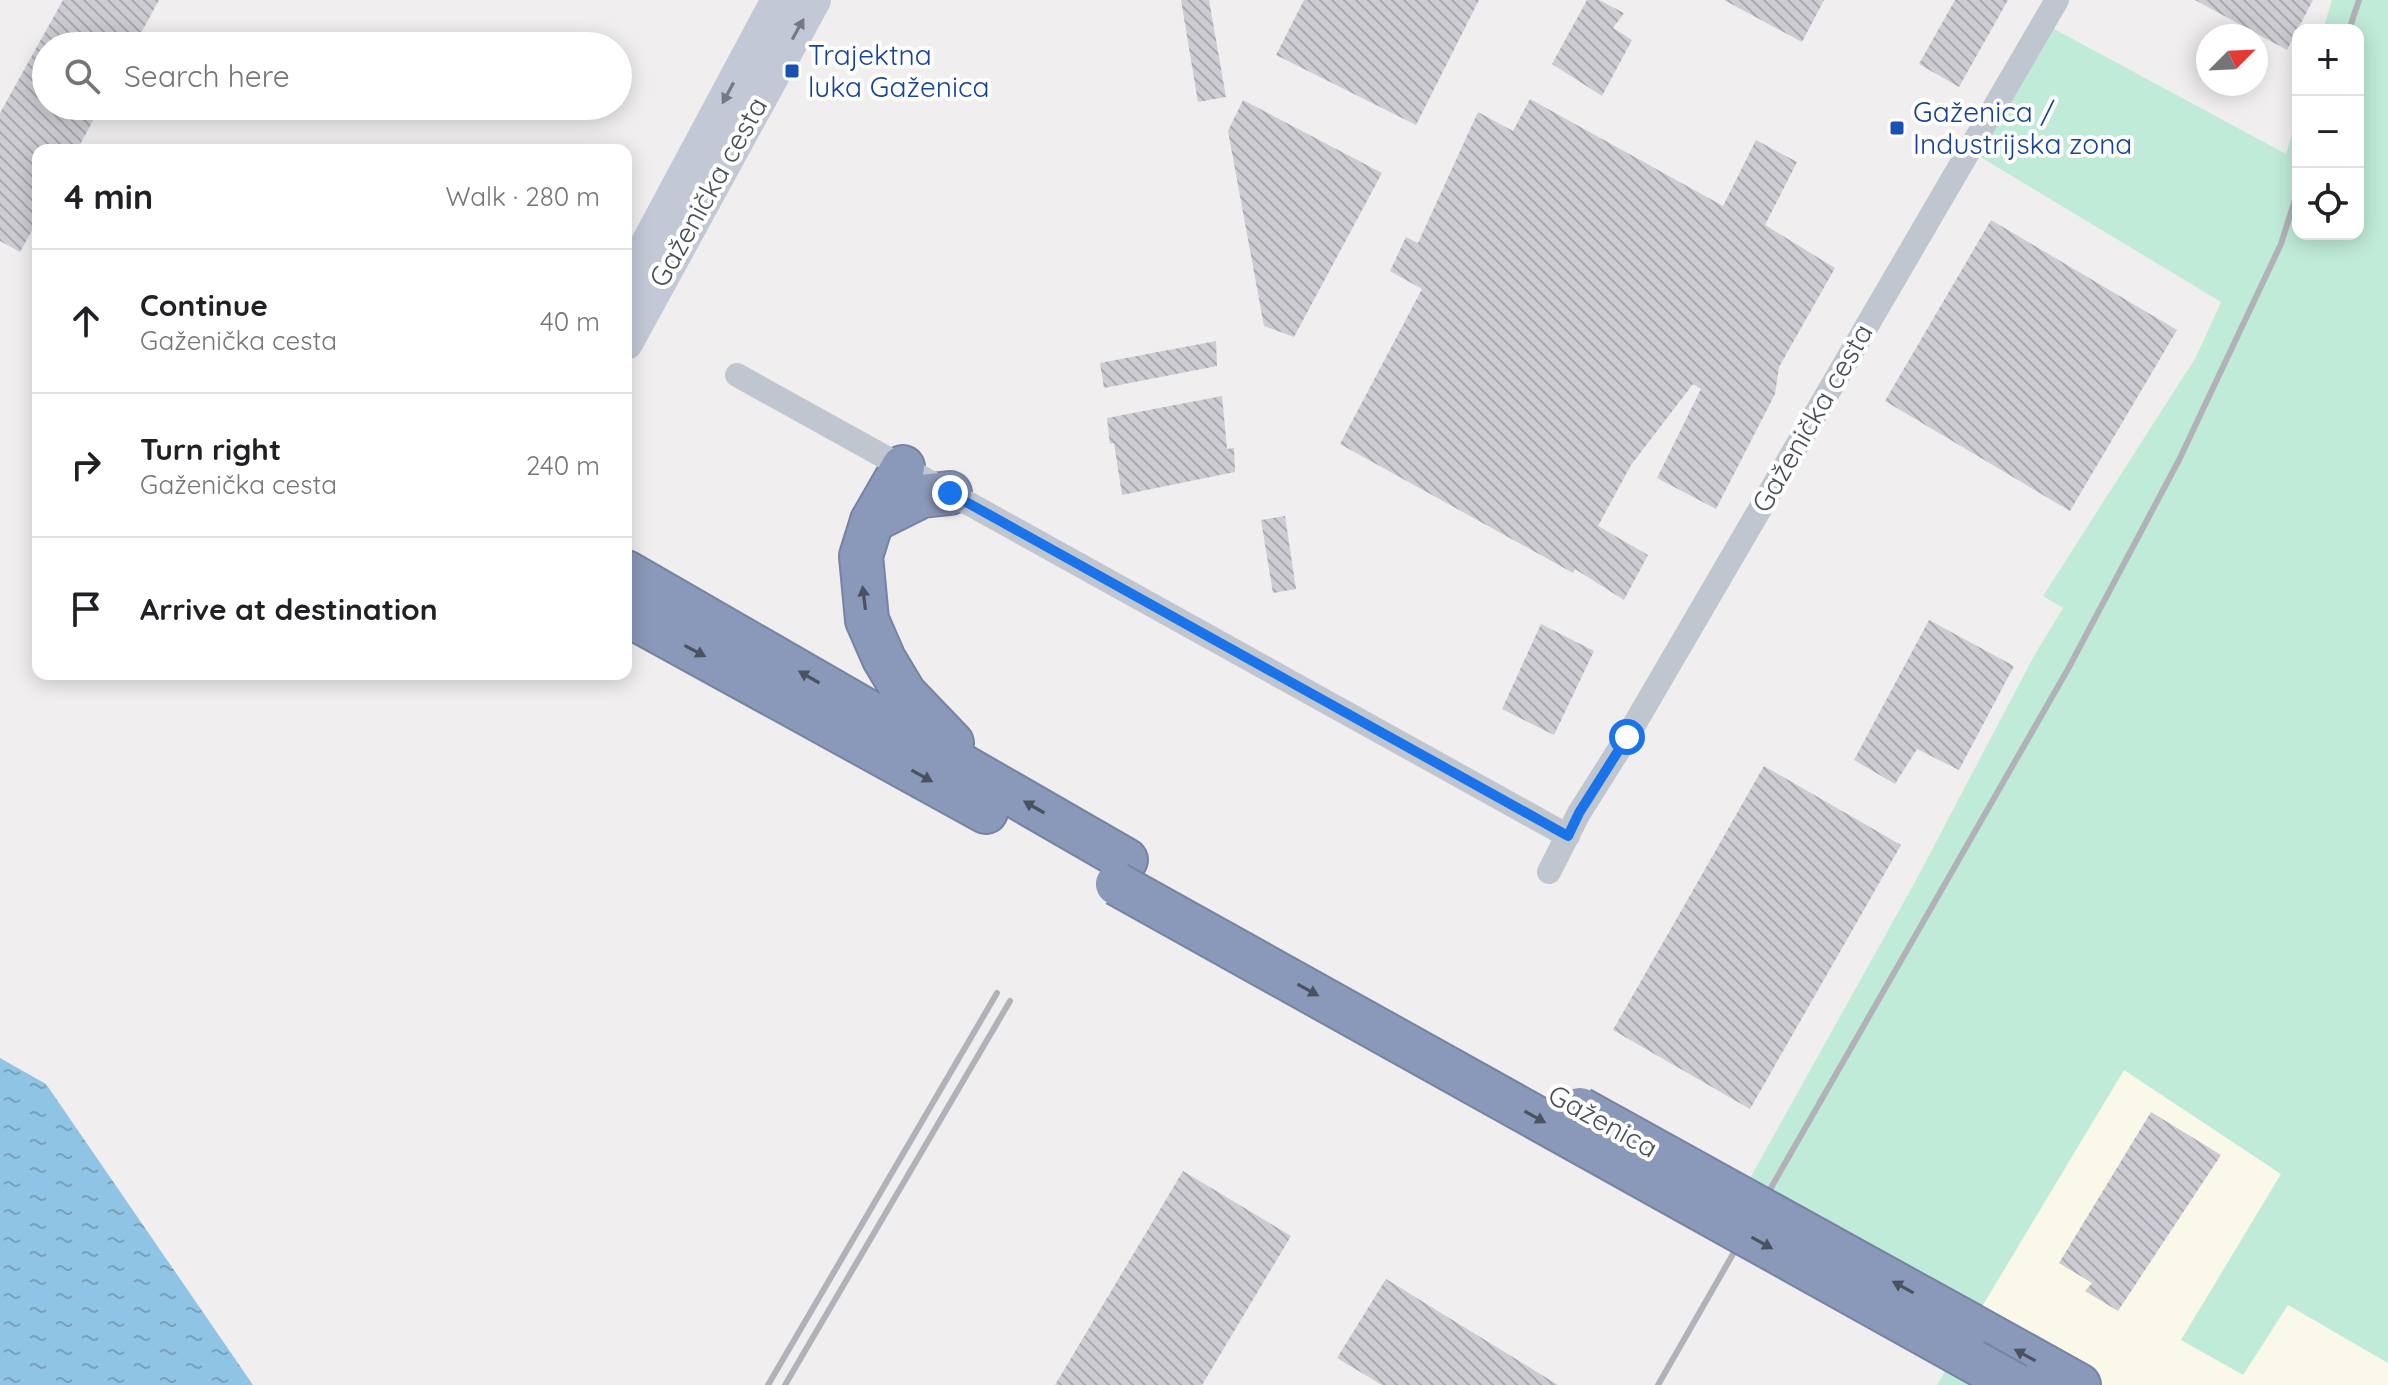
<!DOCTYPE html>
<html lang="en">
<head>
<meta charset="utf-8">
<style>
  :root { --surface:#fff; --page:#f6f6f6; --text:#202124; --muted:#757577; --line:#e0e0e0 }
  body { margin:0; font-family:Quicksand,sans-serif; background:var(--page); color:var(--text) }
  .controls { position:absolute; right:24px; top:24px; display:grid; overflow:hidden; border-radius:16px; box-shadow:0 4px 20px #0003 }
  .controls button { width:72px; height:72px; display:grid; place-items:center; padding:0; border:0; border-bottom:2px solid var(--line); background:var(--surface); color:var(--text); font:40px sans-serif }
  .compass { position:absolute; left:2196px; top:24px; width:72px; height:72px; border-radius:50%; background:var(--surface); box-shadow:0 4px 20px #0003; rotate:66deg }
  .stop { position:absolute; width:24px; height:24px; margin:-18px; border:6px solid #1a73e8; border-radius:50%; background:#fff }
  .stop.end { background:#1a73e8; border-color:#fff; box-shadow:0 2px 8px #0008 }
  .list { margin:0; padding:0; list-style:none }
  h2 { display:flex; justify-content:space-between; align-items:center; height:104px; margin:0; padding:0 32px; font-size:34px }
  h2 small { font-size:26px; font-weight:400; color:var(--muted) }
  .list li { display:grid; grid-template-columns:52px 1fr auto; gap:24px; align-items:center; box-sizing:border-box; height:144px; padding:0 32px; border-top:2px solid var(--line) }
  .list b { display:block; font-size:30px; white-space:nowrap }
  .list p { margin:0; font-size:26px; white-space:nowrap; color:var(--muted) }
  .list em { font-size:26px; font-style:normal; color:var(--muted) }
  .icon { flex:none; width:44px; height:44px; fill:none; stroke:currentColor; stroke-width:2; stroke-linecap:round; stroke-linejoin:round }
  .map { position:relative; flex:none; width:2388px; height:1385px; overflow:hidden }
  .search { position:absolute; background:var(--surface); box-shadow:0 4px 20px #0003; left:32px; top:32px; width:600px; height:88px; display:flex; align-items:center; gap:20px; box-sizing:border-box; padding:0 28px; border-radius:44px; color:var(--muted); font-size:30px }
  .panel { position:absolute; background:var(--surface); box-shadow:0 4px 20px #0003; left:32px; top:144px; width:600px; height:536px; border-radius:16px }
  .map>svg:first-child { display:block }
</style>
</head>
<body>
<div class="map">
<svg width="2388" height="1385" viewBox="0 0 2388 1385">
  <defs>
    <pattern id="water-ripples" width="26" height="14" patternUnits="userSpaceOnUse" patternTransform="scale(2)"><rect width="26" height="14" fill="#90c4e4"/><path d="M2 4q2-2 4 0t4 0M15 11q2-2 4 0t4 0" fill="none" stroke="#78a1bc"/></pattern>
    <pattern id="building-back-hatch" width="6" height="6" patternUnits="userSpaceOnUse" patternTransform="scale(2)"><rect width="6" height="6" fill="#ccccd2"/><path d="M-1 5l2 2M0 0l6 6M5-1l2 2" fill="none" stroke="#a8a8ad"/></pattern>
  </defs>
  <rect width="100%" height="100%" fill="#f0eeee"/>
  <!-- commercial -->
  <path fill="#faf8e8" d="M 2124,1070 L 2281,1174 L 2287,1304 L 2388,1363 L 2388,1385 L 2078,1385 L 1971,1325 Z"/>
  <!-- green -->
  <path fill="#c0ebd8" d="M 2332,0 L 2388,0 L 2388,1363 L 2288,1305 L 2243,1375 L 2181,1340 L 2281,1174 L 2124,1070 L 1971,1325 L 2079,1385 L 1937,1385 L 1971,1326 L 1744,1189 L 1915,882 L 2034,656 L 2063,608 L 2043,596 L 2196,357 L 2221,302 L 1969,150 L 2043,23 L 2286,154 L 2298,115 L 2298,234 L 2358,234 L 2358,30 L 2323,30 Z"/>
  <!-- water -->
  <path fill="url(#water-ripples)" d="M 0,1058 L 46,1084 L 253,1385 L 0,1385 Z"/>
  <!-- building -->
  <g fill="url(#building-back-hatch)">
    <path d="M 63,0 L 159,0 L 134,46 L 46,46 L 46,106 L 101,106 L 77,150 L 38,150 L 38,220 L 20,252 L 0,241 L 0,113 Z"/>
    <path d="M 1181,0 L 1209,0 L 1226,97 L 1198,102 Z"/>
    <path d="M 1304,0 L 1479,0 L 1416,125 L 1276,55 Z"/>
    <path d="M 1587,0 L 1599,0 L 1624,13 L 1613,28 L 1632,40 L 1602,96 L 1552,64 Z"/>
    <path d="M 1724,0 L 1824,0 L 1802,42 Z"/>
    <path d="M 1955,0 L 2008,0 L 1959,87 L 1919,64 Z"/>
    <path d="M 2195,0 L 2313,0 L 2287,50 Z"/>
    <path d="M 1530,99 L 1723,206 L 1756,140 L 1797,162 L 1765,225 L 1835,268 L 1779,367 L 1775,394 L 1716,509 L 1657,478 L 1701,389 L 1693,384 L 1631,465 L 1598,526 L 1648,555 L 1624,600 L 1575,569 L 1573,573 L 1340,444 L 1422,289 L 1390,271 L 1406,237 L 1418,243 L 1478,112 L 1513,131 Z"/>
    <path d="M 1243,100 L 1382,173 L 1294,337 L 1264,326 L 1228,131 Z"/>
    <path d="M 1991,220 L 2177,330 L 2070,511 L 1885,401 Z"/>
    <path d="M 1216,341 L 1217,366 L 1104,388 L 1100,363 Z"/>
    <path d="M 1222,396 L 1227,449 L 1234,448 L 1235,472 L 1122,495 L 1114,443 L 1110,444 L 1107,418 Z"/>
    <path d="M 1285,516 L 1296,589 L 1273,593 L 1261,520 Z"/>
    <path d="M 1929,620 L 2014,666 L 1959,770 L 1917,749 L 1895,784 L 1854,760 Z"/>
    <path d="M 1541,624 L 1594,651 L 1554,735 L 1502,709 Z"/>
    <path d="M 1764,766 L 1901,845 L 1750,1109 L 1613,1030 Z"/>
    <path d="M 2151,1112 L 2221,1155 L 2118,1311 L 2085,1291 L 2092,1283 L 2059,1263 Z"/>
    <path d="M 1183,1171 L 1291,1236 L 1202,1385 L 1055,1385 Z"/>
    <path d="M 1386,1279 L 1558,1385 L 1382,1385 L 1337,1358 Z"/>
  </g>
  <g fill="none" stroke-linecap="round" stroke-linejoin="round">
    <defs>
      <g id="highway">
        <path d="M 903,467 L 872,521 L 861,556 L 867,620 L 884,659 L 905,694 L 952,743"/>
        <path d="M 872,521 L 922,496 L 950,493"/>
        <path d="M 626,572 L 1126,860"/>
        <path d="M 626,614 L 986,812"/>
        <path d="M 1971,1325 L 2079,1385"/>
      </g>
    </defs>
    <!-- highway casing -->
    <use href="#highway" stroke="#7583a5" stroke-width="46"/>
    <!-- street -->
    <g stroke="#c0c6cf" stroke-width="24">
      <path d="M 737,375 L 1568,836"/>
      <path d="M 1549,872 L 1579,813 L 1627,737 L 2057,0"/>
    </g>
    <!-- secondary -->
    <g stroke="#c2c8d5" stroke-width="34">
      <path d="M 626,284 L 778,0"/>
      <path d="M 626,343 L 814,0"/>
    </g>
    <!-- highway -->
    <use href="#highway" stroke="#8a98b9" stroke-width="42"/>
    <!-- rail -->
    <g stroke="#b1b2b8" stroke-width="6">
      <path d="M 2349,30 L 2359,0"/>
      <path d="M 768,1385 L 997,993"/>
      <path d="M 785,1385 L 1010,1001"/>
      <path d="M 1658,1385 L 2068,669 L 2179,460 L 2281,244 L 2298,190"/>
    </g>
    <defs>
      <g id="highway-bridge">
        <path d="M 1117,884 L 2016,1385"/>
        <path d="M 1580,1109 L 1971,1325"/>
      </g>
    </defs>
    <!-- highway-bridge casing -->
    <use href="#highway-bridge" stroke="#7583a5" stroke-width="46" stroke-linecap="butt"/>
    <!-- highway-bridge -->
    <use href="#highway-bridge" stroke="#8a98b9" stroke-width="42"/>
  </g>
  <!-- one-way arrows -->
  <defs><path id="oneway-solid" d="M-6-.8H1V-3.2L6.5 0L1 3.2V.8H-6Z" transform="scale(2)"/></defs>
  <g fill="#737985">
    <use href="#oneway-solid" transform="translate(798 29) rotate(-61)"/>
    <use href="#oneway-solid" transform="translate(728 93) rotate(118)"/>
  </g>
  <g fill="#4b525f">
    <use href="#oneway-solid" transform="translate(864 598) rotate(-97)"/>
    <use href="#oneway-solid" transform="translate(695 651) rotate(28)"/>
    <use href="#oneway-solid" transform="translate(809 677) rotate(-150)"/>
    <use href="#oneway-solid" transform="translate(922 776) rotate(29)"/>
    <use href="#oneway-solid" transform="translate(1034 807) rotate(-150)"/>
    <use href="#oneway-solid" transform="translate(1308 990) rotate(29)"/>
    <use href="#oneway-solid" transform="translate(1535 1117) rotate(29)"/>
    <use href="#oneway-solid" transform="translate(1762 1243) rotate(29)"/>
    <use href="#oneway-solid" transform="translate(1903 1287) rotate(-151)"/>
    <use href="#oneway-solid" transform="translate(2025 1355) rotate(-151)"/>
  </g>
  <g fill="none" stroke-linecap="round" stroke-linejoin="round">
    <!-- route -->
    <path stroke="#1a73e8" stroke-width="10" d="M 950,493 L 1568,836 L 1579,813 L 1627,737"/>
  </g>
  <!-- markers -->
  <g fill="#1a4fb4" stroke="#fff" stroke-width="3">
    <rect x="784" y="63" width="16" height="16" rx="4"/>
    <rect x="1889" y="120" width="16" height="16" rx="4"/>
  </g>
  <g text-anchor="middle" stroke-width="8" stroke-linejoin="round" paint-order="stroke">
    <!-- transit labels -->
    <g font-size="28" fill="#164399" stroke="#fff" text-anchor="start">
      <text x="808" y="65">Trajektna<tspan x="808" dy="32">luka Gaženica</tspan></text>
      <text x="1913" y="122">Gaženica /<tspan x="1913" dy="32">Industrijska zona</tspan></text>
    </g>
    <!-- street labels -->
    <g font-size="28" fill="#484e5a" stroke="#fff">
      <text transform="translate(708 192) rotate(-61)" y="10">Gaženička cesta</text>
      <text transform="translate(1812 418) rotate(-60)" y="10">Gaženička cesta</text>
      <text transform="translate(1603 1121) rotate(29)" y="10">Gaženica</text>
    </g>
  </g>
</svg>
<div class="controls">
<button>+</button>
<button>−</button>
<button><svg class="icon" aria-label="locate" viewBox="0 0 24 24"><circle cx="12" cy="12" r="6"/><path d="M12 2v4M12 18v4M2 12h4M18 12h4"/></svg></button>
</div>
<svg class="compass" viewBox="-18 -18 36 36"><path d="M0-13l5 13h-10z" fill="#e53935"/><path d="M0 13l5-13h-10z" fill="#757577"/></svg>
<div class="stop" style="left:1627px;top:737px"></div>
<div class="stop end" style="left:950px;top:493px"></div>
<div class="search"><svg class="icon" aria-label="search" viewBox="0 0 24 24"><circle cx="10" cy="10" r="6"/><path d="M15 15l6 6"/></svg>Search here</div>
<section class="panel">
<h2>4 min<small>Walk · 280 m</small></h2>
<ul class="list">
<li><svg class="icon" aria-label="ahead" viewBox="0 0 24 24"><path d="M12 20V5M6 11l6-6 6 6"/></svg><div><b>Continue</b><p>Gaženička cesta</p></div><em>40 m</em></li>
<li><svg class="icon" aria-label="right" viewBox="0 0 24 24"><path d="M7 20v-9h11M14 6l5 5-5 5"/></svg><div><b>Turn right</b><p>Gaženička cesta</p></div><em>240 m</em></li>
<li><svg class="icon" aria-label="arrive" viewBox="0 0 24 24"><path d="M6 21V4h12l-3 4 3 4H6"/></svg><div><b>Arrive at destination</b></div></li>
</ul>
</section>
</div>
</body>
</html>
